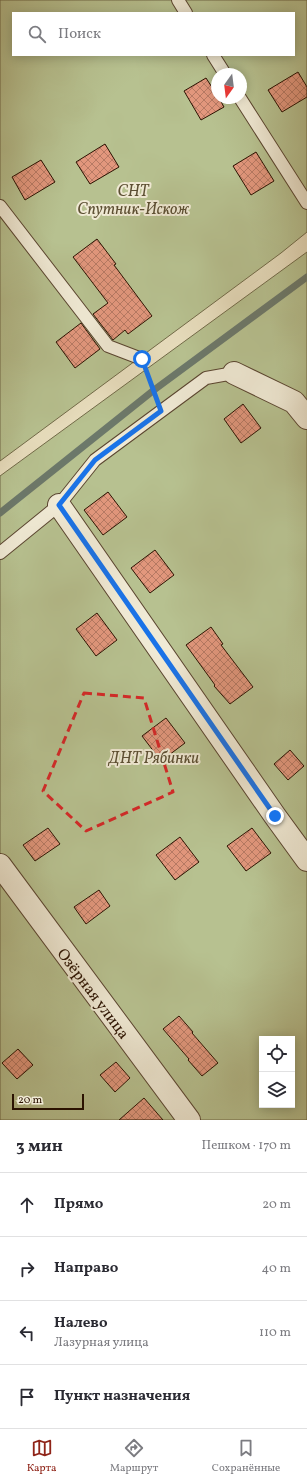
<!DOCTYPE html>
<html lang="ru">
<head>
<meta charset="utf-8">
<style>
  :root { --surface:#fff; --page:#f2f2f3; --text:#2b2b33; --muted:#7c7c81; --line:#e1e1e2; --accent:#8f2418 }
  body { margin:0; font-family:Vollkorn,serif; background:var(--page); color:var(--text) }
  .controls { position:absolute; right:12px; bottom:12px; display:grid; overflow:hidden; border-radius:0px; box-shadow:0 2px 10px #0003 }
  .controls button { width:36px; height:36px; display:grid; place-items:center; padding:0; border:0; border-bottom:1px solid var(--line); background:var(--surface); color:var(--text); font:20px sans-serif }
  .compass { position:absolute; left:211px; top:68px; width:36px; height:36px; border-radius:50%; background:var(--surface); box-shadow:0 2px 10px #0003; rotate:194deg }
  .scale { position:absolute; left:12px; bottom:10px; width:72px; box-sizing:border-box; padding-left:4px; border:2px solid #2b1201; border-top:0; font-size:11px; line-height:14px; white-space:nowrap; color:#2b1201; -webkit-text-stroke:3px #f0ead5; paint-order:stroke }
  .stop { position:absolute; width:12px; height:12px; margin:-9px; border:3px solid #1a73e8; border-radius:50%; background:#fff }
  .stop.end { background:#1a73e8; border-color:#fff; box-shadow:0 1px 4px #0008 }
  .list { margin:0; padding:0; list-style:none }
  h2 { display:flex; justify-content:space-between; align-items:center; height:52px; margin:0; padding:0 16px; font-size:17px }
  h2 small { font-size:13px; font-weight:400; color:var(--muted) }
  .list li { display:grid; grid-template-columns:26px 1fr auto; gap:12px; align-items:center; box-sizing:border-box; height:64px; padding:0 16px; border-top:1px solid var(--line) }
  .list b { display:block; font-size:15px; white-space:nowrap }
  .list p { margin:0; font-size:13px; white-space:nowrap; color:var(--muted) }
  .list em { font-size:13px; font-style:normal; color:var(--muted) }
  .icon { flex:none; width:22px; height:22px; fill:none; stroke:currentColor; stroke-width:2; stroke-linecap:round; stroke-linejoin:round }
  .map { position:relative; flex:none; width:307px; height:1120px; overflow:hidden }
  .search { position:absolute; background:var(--surface); box-shadow:0 2px 10px #0003; left:12px; right:12px; top:12px; height:44px; display:flex; align-items:center; gap:10px; box-sizing:border-box; padding:0 14px; border-radius:0px; color:var(--muted); font-size:15px }
  .sheet { height:308px; background:var(--surface) }
  nav { display:flex; justify-content:space-around; align-items:center; box-sizing:border-box; height:56px; border-top:1px solid var(--line); background:var(--surface); font-size:11px; color:var(--muted) }
  nav a { display:grid; justify-items:center; gap:2px }
  nav .on { color:var(--accent) }
  .map>svg:first-child { display:block }
</style>
</head>
<body>
<div class="map">
<svg width="307" height="1120" viewBox="0 0 307 1120">
  <defs>
    <pattern id="building-cross-hatch" width="8" height="8" patternUnits="userSpaceOnUse"><rect width="8" height="8" fill="#e2977d"/><path d="M0 0l8 8M0 8l8-8" fill="none" stroke="#b77a64"/></pattern>
  </defs>
  <rect width="100%" height="100%" fill="#e8debe"/>
  <filter id="stains"><feTurbulence type="fractalNoise" baseFrequency=".005" numOctaves="4"/><feColorMatrix values="0 0 0 0 .2 0 0 0 0 .09 0 0 0 0 .02 0 0 0 .5 -.17"/></filter>
  <radialGradient id="worn" r=".72"><stop offset=".6" stop-color="#630" stop-opacity="0"/><stop offset="1" stop-color="#630" stop-opacity=".3"/></radialGradient>
  <!-- green -->
  <g fill="#b7c190" stroke="#716a48" fill-rule="evenodd">
    <path d="M 0,0 L 307,0 L 307,232 L 281,253 L 0,461 ZM 13,13 L 294,13 L 294,55 L 13,55 ZM 217,74 L 241,74 L 241,98 L 217,98 Z"/>
    <path d="M 307,252 L 307,1120 L 0,1120 L 0,476 ZM 262,1039 L 292,1039 L 292,1105 L 262,1105 Z"/>
  </g>
  <g fill="none" stroke-linecap="round" stroke-linejoin="round">
    <!-- stream -->
    <path stroke="#6c786a" stroke-width="7" d="M 0,513 L 154,390 L 307,277"/>
  </g>
  <!-- building -->
  <g fill="url(#building-cross-hatch)" stroke="#2b1201">
    <path d="M 298,72 L 307,87 L 307,97 L 282,112 L 268,90 Z"/>
    <path d="M 206,78 L 217,95 L 217,98 L 219,98 L 224,107 L 201,120 L 184,91 Z"/>
    <path d="M 105,144 L 119,167 L 90,184 L 76,162 Z"/>
    <path d="M 256,152 L 274,181 L 251,195 L 233,166 Z"/>
    <path d="M 41,160 L 55,182 L 25,200 L 12,177 Z"/>
    <path d="M 97,239 L 116,264 L 114,265 L 152,316 L 128,334 L 125,330 L 113,340 L 93,314 L 108,303 L 73,257 Z"/>
    <path d="M 81,323 L 100,349 L 75,368 L 56,342 Z"/>
    <path d="M 243,404 L 261,428 L 241,443 L 224,419 Z"/>
    <path d="M 108,492 L 127,517 L 103,535 L 84,510 Z"/>
    <path d="M 155,550 L 174,575 L 150,593 L 131,568 Z"/>
    <path d="M 97,613 L 117,640 L 96,656 L 76,629 Z"/>
    <path d="M 211,627 L 223,644 L 221,645 L 253,687 L 230,704 L 214,686 L 215,685 L 186,645 Z"/>
    <path d="M 166,718 L 185,743 L 161,761 L 142,736 Z"/>
    <path d="M 290,750 L 304,766 L 288,780 L 274,764 Z"/>
    <path d="M 48,828 L 60,844 L 35,861 L 23,845 Z"/>
    <path d="M 252,828 L 271,853 L 246,871 L 227,846 Z"/>
    <path d="M 180,837 L 199,862 L 175,880 L 156,855 Z"/>
    <path d="M 99,890 L 110,906 L 86,924 L 74,907 Z"/>
    <path d="M 179,1016 L 193,1032 L 192,1033 L 218,1063 L 202,1076 L 188,1060 L 189,1059 L 163,1029 Z"/>
    <path d="M 18,1049 L 33,1065 L 17,1079 L 2,1063 Z"/>
    <path d="M 116,1062 L 130,1078 L 115,1092 L 100,1075 Z"/>
    <path d="M 144,1098 L 163,1120 L 119,1120 Z"/>
  </g>
  <g fill="none" stroke-linecap="round" stroke-linejoin="round">
    <defs>
      <g id="service">
        <path d="M 178,0 L 186,13"/>
        <path d="M 213,55 L 225,74"/>
        <path d="M 240,98 L 307,203"/>
        <path d="M 0,206 L 108,346 L 142,359"/>
        <path d="M 0,553 L 59,505 L 95,460 L 206,378 L 234,373"/>
      </g>
      <g id="minor">
        <path d="M 234,373 L 294,402 L 307,418"/>
        <path d="M 59,505 L 275,816 L 307,860"/>
        <path d="M 0,865 L 189,1120"/>
      </g>
    </defs>
    <!-- service casing -->
    <use href="#service" stroke="#5a4530" stroke-width="14"/>
    <!-- minor casing -->
    <use href="#minor" stroke="#5a4530" stroke-width="24"/>
    <!-- path -->
    <path stroke="#2b1201" stroke-width="2.5" stroke-dasharray="1 2" stroke-linecap="butt" d="M 148,376 L 155,393"/>
    <!-- service -->
    <use href="#service" stroke="#f0ead5" stroke-width="12"/>
    <!-- minor -->
    <use href="#minor" stroke="#f0ead5" stroke-width="22"/>
  </g>
  <g fill="none" stroke-linecap="round" stroke-linejoin="round">
    <!-- route -->
    <path stroke="#1a73e8" stroke-width="5" d="M 142,359 L 161,411 L 95,460 L 59,505 L 275,816"/>
  </g>
  <!-- marked area -->
  <path fill="none" stroke="#d62828" stroke-width="3" stroke-dasharray="8 5" stroke-linejoin="round" d="M 84,693 L 144,698 L 173,792 L 86,831 L 43,791 Z"/>
  <g text-anchor="middle" stroke-width="4" stroke-linejoin="round" paint-order="stroke">
    <!-- park labels -->
    <g font-size="16" font-style="italic" fill="#5c4f33" stroke="#f0ead5">
      <text x="133" y="196">СНТ<tspan x="133" dy="18">Спутник-Искож</tspan></text>
      <text x="154" y="763">ДНТ Рябинки</text>
    </g>
    <!-- street labels -->
    <g font-size="16" fill="#2b1201" stroke="#f0ead5">
      <text transform="translate(94 993) rotate(53)" y="6">Озёрная улица</text>
    </g>
  </g>
  <rect width="100%" height="100%" filter="url(#stains)"/>
  <rect width="100%" height="100%" fill="url(#worn)"/>
</svg>
<div class="controls">
<button><svg class="icon" aria-label="locate" viewBox="0 0 24 24"><circle cx="12" cy="12" r="6"/><path d="M12 2v4M12 18v4M2 12h4M18 12h4"/></svg></button>
<button><svg class="icon" aria-label="layers" viewBox="0 0 24 24"><path d="M12 4l9 5-9 5-9-5zM3 14l9 5 9-5"/></svg></button>
</div>
<svg class="compass" viewBox="-18 -18 36 36"><path d="M0-13l5 13h-10z" fill="#e53935"/><path d="M0 13l5-13h-10z" fill="#7c7c81"/></svg>
<div class="scale">20 m</div>
<div class="stop" style="left:142px;top:359px"></div>
<div class="stop end" style="left:275px;top:816px"></div>
<div class="search"><svg class="icon" aria-label="search" viewBox="0 0 24 24"><circle cx="10" cy="10" r="6"/><path d="M15 15l6 6"/></svg>Поиск</div>
</div>
<section class="sheet">
<h2>3 мин<small>Пешком · 170 m</small></h2>
<ul class="list">
<li><svg class="icon" aria-label="ahead" viewBox="0 0 24 24"><path d="M12 20V5M6 11l6-6 6 6"/></svg><div><b>Прямо</b></div><em>20 m</em></li>
<li><svg class="icon" aria-label="right" viewBox="0 0 24 24"><path d="M7 20v-9h11M14 6l5 5-5 5"/></svg><div><b>Направо</b></div><em>40 m</em></li>
<li><svg class="icon" aria-label="left" viewBox="0 0 24 24"><path d="M17 20v-9H6M10 6l-5 5 5 5"/></svg><div><b>Налево</b><p>Лазурная улица</p></div><em>110 m</em></li>
<li><svg class="icon" aria-label="arrive" viewBox="0 0 24 24"><path d="M6 21V4h12l-3 4 3 4H6"/></svg><div><b>Пункт назначения</b></div></li>
</ul>
</section>
<nav>
<a class="on"><svg class="icon" aria-label="map" viewBox="0 0 24 24"><path d="M3 6l6-2 6 2 6-2v14l-6 2-6-2-6 2zM9 4v14M15 6v14"/></svg>Карта</a>
<a><svg class="icon" aria-label="directions" viewBox="0 0 24 24"><path d="M12 3l9 9-9 9-9-9zM9 14v-3h6M13 9l2 2-2 2"/></svg>Маршрут</a>
<a><svg class="icon" aria-label="saved" viewBox="0 0 24 24"><path d="M7 4h10v16l-5-4-5 4z"/></svg>Сохранённые</a>
</nav>
</body>
</html>
